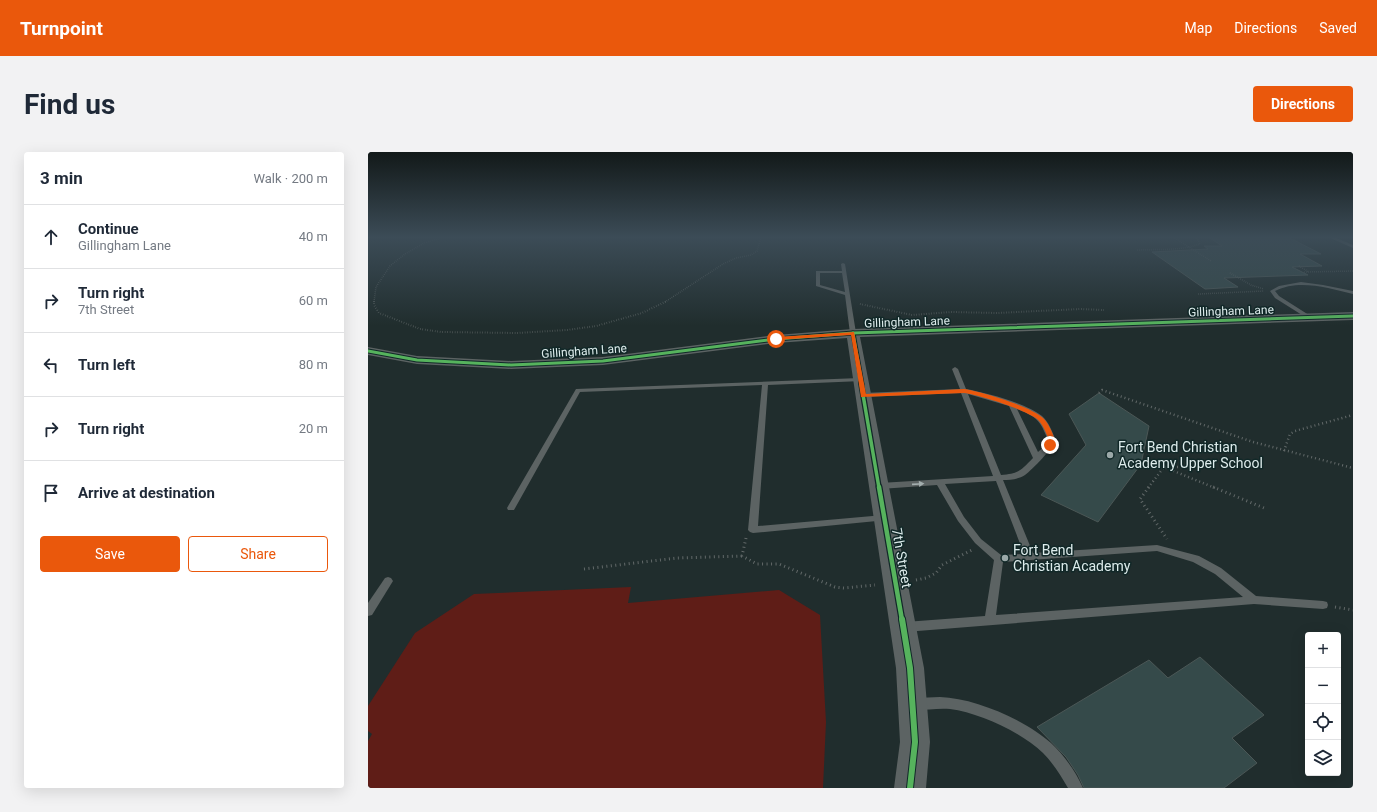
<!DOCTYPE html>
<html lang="en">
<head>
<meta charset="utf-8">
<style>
  :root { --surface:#fff; --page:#f2f2f3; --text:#1f2937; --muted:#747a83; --line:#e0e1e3; --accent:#ea580c }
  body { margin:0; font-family:Roboto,sans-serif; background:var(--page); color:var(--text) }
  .controls { position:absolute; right:12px; bottom:12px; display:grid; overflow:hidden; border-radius:4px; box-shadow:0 4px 16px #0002 }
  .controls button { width:36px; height:36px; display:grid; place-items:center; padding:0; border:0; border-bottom:1px solid var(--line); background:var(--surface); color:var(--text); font:20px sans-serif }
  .stop { position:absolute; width:12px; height:12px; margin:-9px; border:3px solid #ea580c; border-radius:50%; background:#fff }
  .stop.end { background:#ea580c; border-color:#fff; box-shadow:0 1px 4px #0008 }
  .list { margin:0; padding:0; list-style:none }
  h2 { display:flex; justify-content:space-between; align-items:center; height:52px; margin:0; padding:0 16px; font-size:17px }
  h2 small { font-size:13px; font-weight:400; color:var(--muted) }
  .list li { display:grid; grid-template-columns:26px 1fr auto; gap:12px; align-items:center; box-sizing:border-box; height:64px; padding:0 16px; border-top:1px solid var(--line) }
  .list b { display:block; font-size:15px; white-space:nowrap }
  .list p { margin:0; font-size:13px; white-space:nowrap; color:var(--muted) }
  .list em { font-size:13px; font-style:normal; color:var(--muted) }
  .actions { display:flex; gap:8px; padding:12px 16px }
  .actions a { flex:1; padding:9px 0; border:1px solid var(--accent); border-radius:4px; text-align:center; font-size:14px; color:var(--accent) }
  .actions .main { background:var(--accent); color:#fff }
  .icon { flex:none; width:22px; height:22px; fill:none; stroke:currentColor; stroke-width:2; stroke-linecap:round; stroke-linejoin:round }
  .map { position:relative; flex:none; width:985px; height:636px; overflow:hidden; border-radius:4px }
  header { display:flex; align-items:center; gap:24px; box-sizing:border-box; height:56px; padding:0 20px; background:var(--accent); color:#fff }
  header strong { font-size:19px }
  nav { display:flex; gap:22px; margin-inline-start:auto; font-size:14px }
  .intro { display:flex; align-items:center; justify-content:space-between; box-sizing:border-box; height:96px; padding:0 24px }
  h1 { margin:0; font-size:28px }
  .button { padding:10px 18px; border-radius:4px; background:var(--accent); color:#fff; font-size:14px; font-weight:700 }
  main { display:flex; gap:24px; padding:0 24px }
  aside { flex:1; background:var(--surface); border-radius:4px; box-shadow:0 4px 16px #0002 }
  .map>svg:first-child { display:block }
</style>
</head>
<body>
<header>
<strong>Turnpoint</strong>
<nav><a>Map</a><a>Directions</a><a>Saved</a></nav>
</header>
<div class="intro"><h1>Find us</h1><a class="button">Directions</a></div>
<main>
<aside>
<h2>3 min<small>Walk · 200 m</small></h2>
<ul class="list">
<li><svg class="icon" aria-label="ahead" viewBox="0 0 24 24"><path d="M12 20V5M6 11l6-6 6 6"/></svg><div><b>Continue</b><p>Gillingham Lane</p></div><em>40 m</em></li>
<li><svg class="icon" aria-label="right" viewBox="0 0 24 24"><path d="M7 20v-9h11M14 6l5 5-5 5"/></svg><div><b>Turn right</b><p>7th Street</p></div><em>60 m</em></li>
<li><svg class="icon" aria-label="left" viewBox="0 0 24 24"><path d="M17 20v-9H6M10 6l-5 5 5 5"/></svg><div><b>Turn left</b></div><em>80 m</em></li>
<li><svg class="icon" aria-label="right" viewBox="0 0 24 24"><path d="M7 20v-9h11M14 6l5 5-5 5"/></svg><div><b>Turn right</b></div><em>20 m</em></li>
<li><svg class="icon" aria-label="arrive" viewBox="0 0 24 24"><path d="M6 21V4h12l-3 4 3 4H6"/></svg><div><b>Arrive at destination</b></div></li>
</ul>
<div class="actions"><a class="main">Save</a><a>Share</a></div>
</aside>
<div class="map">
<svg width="985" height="636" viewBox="0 0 985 636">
  <rect width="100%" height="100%" fill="#202d2d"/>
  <!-- green -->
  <path fill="#5f1d17" d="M 263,435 L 260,451 L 411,438 L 452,463 L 458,570 L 455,636 L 0,636 L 0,589 L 4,582 L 0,579 L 0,554 L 47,481 L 106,442 Z"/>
  <!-- building -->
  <g fill="#354a4a" stroke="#4b5756">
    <path d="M 874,85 L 920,85 L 953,102 L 932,102 L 954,114 L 924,115 L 940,123 L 856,126 L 870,135 L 837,137 L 784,100 L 840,97 L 836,94 L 854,94 L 842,86 Z"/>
    <path d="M 731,241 L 781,274 L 773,312 L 730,370 L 673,343 L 718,293 L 701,262 Z"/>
    <path d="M 832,505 L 896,563 L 864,586 L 889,611 L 856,636 L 716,636 L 710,623 L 698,605 L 669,575 L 781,508 L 800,526 Z"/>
  </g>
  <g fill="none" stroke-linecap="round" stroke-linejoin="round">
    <!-- path-far3 -->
    <g stroke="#626969" stroke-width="1.5" stroke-dasharray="0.5 1.5" stroke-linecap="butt">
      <path d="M 805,85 L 843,109"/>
      <path d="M 769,98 C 790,97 812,99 832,92 L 828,85"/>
      <path d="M 931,114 L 941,120"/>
      <path d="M 936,120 L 985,119"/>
      <path d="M 862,121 L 883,133 L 896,137"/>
      <path d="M 830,142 L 896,139"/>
      <path d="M 6,150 L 8,135 L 22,114 L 37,102 L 56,91 L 76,85"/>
      <path d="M 297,150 L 355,112 L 368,106 L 383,103 L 389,99 L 393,85"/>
    </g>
    <!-- path-far2 -->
    <g stroke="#626969" stroke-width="2" stroke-dasharray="0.5 2" stroke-linecap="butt">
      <path d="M 6,149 L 6,153 L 11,161 L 52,177 L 73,180 L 149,181 L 199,178 L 228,174 L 274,161 L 299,149"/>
      <path d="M 492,152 L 544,163 L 583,160 L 629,161 L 712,157 L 736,158"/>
    </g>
    <!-- path-far1 -->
    <g stroke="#626969" stroke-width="2.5" stroke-dasharray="1 3" stroke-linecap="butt">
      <path d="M 731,241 L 734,238 L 885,290 L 985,316"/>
      <path d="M 916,299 L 922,282 L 927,279 L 985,263"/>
      <path d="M 818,315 L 796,315 L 847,336"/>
      <path d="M 780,336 L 796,315"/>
    </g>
    <!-- path -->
    <g stroke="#626969" stroke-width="3" stroke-dasharray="1 3.5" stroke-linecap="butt">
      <path d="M 781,335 L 772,347 L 799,387"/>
      <path d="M 845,335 L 896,356"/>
      <path d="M 378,386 L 374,404 L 389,412 L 411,412 L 467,435 L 476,436 L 507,433"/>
      <path d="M 216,417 L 309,406 L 374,404"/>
      <path d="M 548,428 L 558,426 L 568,421 L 574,413 L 604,398"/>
      <path d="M 967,455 L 985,458"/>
    </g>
    <!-- service -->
    <g fill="#5c6363" fill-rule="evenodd">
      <path d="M 960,85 L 966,85 L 985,93 L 985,96 Z"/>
      <path d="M 475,111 L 477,112 L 488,181 L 485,183 L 482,181 L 477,143 L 448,134 L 448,119 L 474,119 L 473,112 ZM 452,121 L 474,121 L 477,140 L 452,133 Z"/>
      <path d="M 933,130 L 955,133 L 985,139 L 985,142 C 960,136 931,127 907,139 L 911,144 L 944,165 L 944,167 L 942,168 L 907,146 L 902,139 L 911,134 Z"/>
      <path d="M 587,215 L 590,217 L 598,237 C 619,241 658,251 674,264 C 681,270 684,280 688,288 C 684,297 665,317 657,323 C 651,327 642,328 635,328 L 665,401 L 789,393 L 831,404 L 853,416 L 888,444 L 955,449 L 959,450 L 960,453 L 959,456 L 955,457 L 886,452 L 537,480 L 533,478 L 532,475 L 533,472 L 537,470 L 617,464 L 626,408 L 607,391 L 590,369 L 569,333 L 512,337 L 508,334 L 512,331 L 625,324 L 593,241 L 495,245 L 492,243 L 495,241 L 592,237 L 584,217 ZM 600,242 L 641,254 L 665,306 C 653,318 651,322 633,323 ZM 649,257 C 669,265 672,268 680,288 L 679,292 L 670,300 ZM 628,329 L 656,402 L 633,403 L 613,387 L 596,365 L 577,332 ZM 789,399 L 825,410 L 847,422 L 875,445 L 628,463 L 635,410 Z"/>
      <path d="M 492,226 L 494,227 L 494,229 L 400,233 L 390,374 L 516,363 L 519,364 L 520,366 L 519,368 L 385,381 L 382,380 L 380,378 L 394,233 L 212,240 L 146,358 L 140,358 L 139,356 L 208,237 Z"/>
      <path d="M 20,425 L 23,426 L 25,429 L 4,463 L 0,464 L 0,451 L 17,426 Z"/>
      <path d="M 572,545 C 607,546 657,568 683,591 C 696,603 708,620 715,636 L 700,636 C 693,624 685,611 675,601 C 653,580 612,561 582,557 C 571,556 559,558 548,558 L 544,556 L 542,552 L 544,548 L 548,546 Z"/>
    </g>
    <!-- tertiary -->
    <path fill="#5c6363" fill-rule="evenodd" d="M 985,160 L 985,168 L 492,185 L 556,516 L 562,590 L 558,636 L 526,636 L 532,590 L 528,516 L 479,186 L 408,191 L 235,213 L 143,217 L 49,212 L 0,203 L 0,195 L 49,204 L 143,209 L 235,205 L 408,183 L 485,177 Z"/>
    <defs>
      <g id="cycleway-far3">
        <path d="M 485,181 L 494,232"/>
        <path d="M 0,199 L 49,208 L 143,213 L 235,209 L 408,187 L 485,181 L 985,164"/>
      </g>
      <path id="cycleway-far2" d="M 493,231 L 511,336"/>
      <path id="cycleway-far1" d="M 511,335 L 534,468"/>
      <path id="cycleway" d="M 534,467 L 542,516 L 547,590 L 542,636"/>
    </defs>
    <!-- cycleway-far3 casing -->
    <use href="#cycleway-far3" stroke="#112828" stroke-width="5"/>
    <!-- cycleway-far2 casing -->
    <use href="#cycleway-far2" stroke="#112828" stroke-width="6"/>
    <!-- cycleway-far1 casing -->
    <use href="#cycleway-far1" stroke="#112828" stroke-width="7"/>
    <!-- cycleway casing -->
    <use href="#cycleway" stroke="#112828" stroke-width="8"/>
    <!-- cycleway-far3 -->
    <use href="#cycleway-far3" stroke="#56b35d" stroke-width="3"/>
    <!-- cycleway-far2 -->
    <use href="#cycleway-far2" stroke="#56b35d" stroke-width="3.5"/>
    <!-- cycleway-far1 -->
    <use href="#cycleway-far1" stroke="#56b35d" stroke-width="4.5"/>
    <!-- cycleway -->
    <use href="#cycleway" stroke="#56b35d" stroke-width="6"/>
  </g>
  <!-- one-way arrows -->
  <defs><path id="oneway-solid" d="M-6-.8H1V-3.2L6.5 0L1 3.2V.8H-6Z"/></defs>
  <use fill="#a3aeae" href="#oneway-solid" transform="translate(550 332) rotate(-4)"/>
  <!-- sky -->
  <linearGradient id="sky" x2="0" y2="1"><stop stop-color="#121919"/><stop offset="0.49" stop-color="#3c4c57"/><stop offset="1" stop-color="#3c4c57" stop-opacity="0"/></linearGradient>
  <rect width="985" height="174" fill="url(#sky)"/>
  <!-- route -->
  <path fill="#ea580c" d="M 486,180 L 498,242 L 596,237 C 612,239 664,255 675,266 C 681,272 684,280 687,288 L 684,294 L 682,295 L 679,293 L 681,288 C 678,281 675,272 669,267 C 656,257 611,243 596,241 L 493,245 L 483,183 L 408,188 L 406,187 L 408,185 Z"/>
  <!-- markers -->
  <g fill="#9ba8a8" stroke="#112828" stroke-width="1.5">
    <circle cx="742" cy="303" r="4"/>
    <circle cx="637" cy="406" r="4"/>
  </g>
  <g text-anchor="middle" stroke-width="3" stroke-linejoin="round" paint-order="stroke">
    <!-- far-street labels -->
    <g font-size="12" fill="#ddebeb" stroke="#112828">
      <text transform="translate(863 159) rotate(-2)" y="4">Gillingham Lane</text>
      <text transform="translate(539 170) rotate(-2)" y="4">Gillingham Lane</text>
      <text transform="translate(216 199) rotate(-4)" y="4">Gillingham Lane</text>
    </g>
    <!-- poi labels -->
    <g font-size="14" fill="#ddebeb" stroke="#112828" text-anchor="start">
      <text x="750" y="300">Fort Bend Christian<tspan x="750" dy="16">Academy Upper School</tspan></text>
      <text x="645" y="403">Fort Bend<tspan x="645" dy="16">Christian Academy</tspan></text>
    </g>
    <!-- street labels -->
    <g font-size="14" fill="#ddebeb" stroke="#112828">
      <text transform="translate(534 406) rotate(80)" y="5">7th Street</text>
    </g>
  </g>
</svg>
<div class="controls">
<button>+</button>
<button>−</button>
<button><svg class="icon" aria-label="locate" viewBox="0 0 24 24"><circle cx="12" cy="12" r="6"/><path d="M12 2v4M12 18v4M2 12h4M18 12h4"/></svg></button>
<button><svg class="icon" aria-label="layers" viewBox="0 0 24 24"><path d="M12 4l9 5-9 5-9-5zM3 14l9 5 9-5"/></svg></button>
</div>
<div class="stop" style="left:408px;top:187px"></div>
<div class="stop end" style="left:682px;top:293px"></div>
</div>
</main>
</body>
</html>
